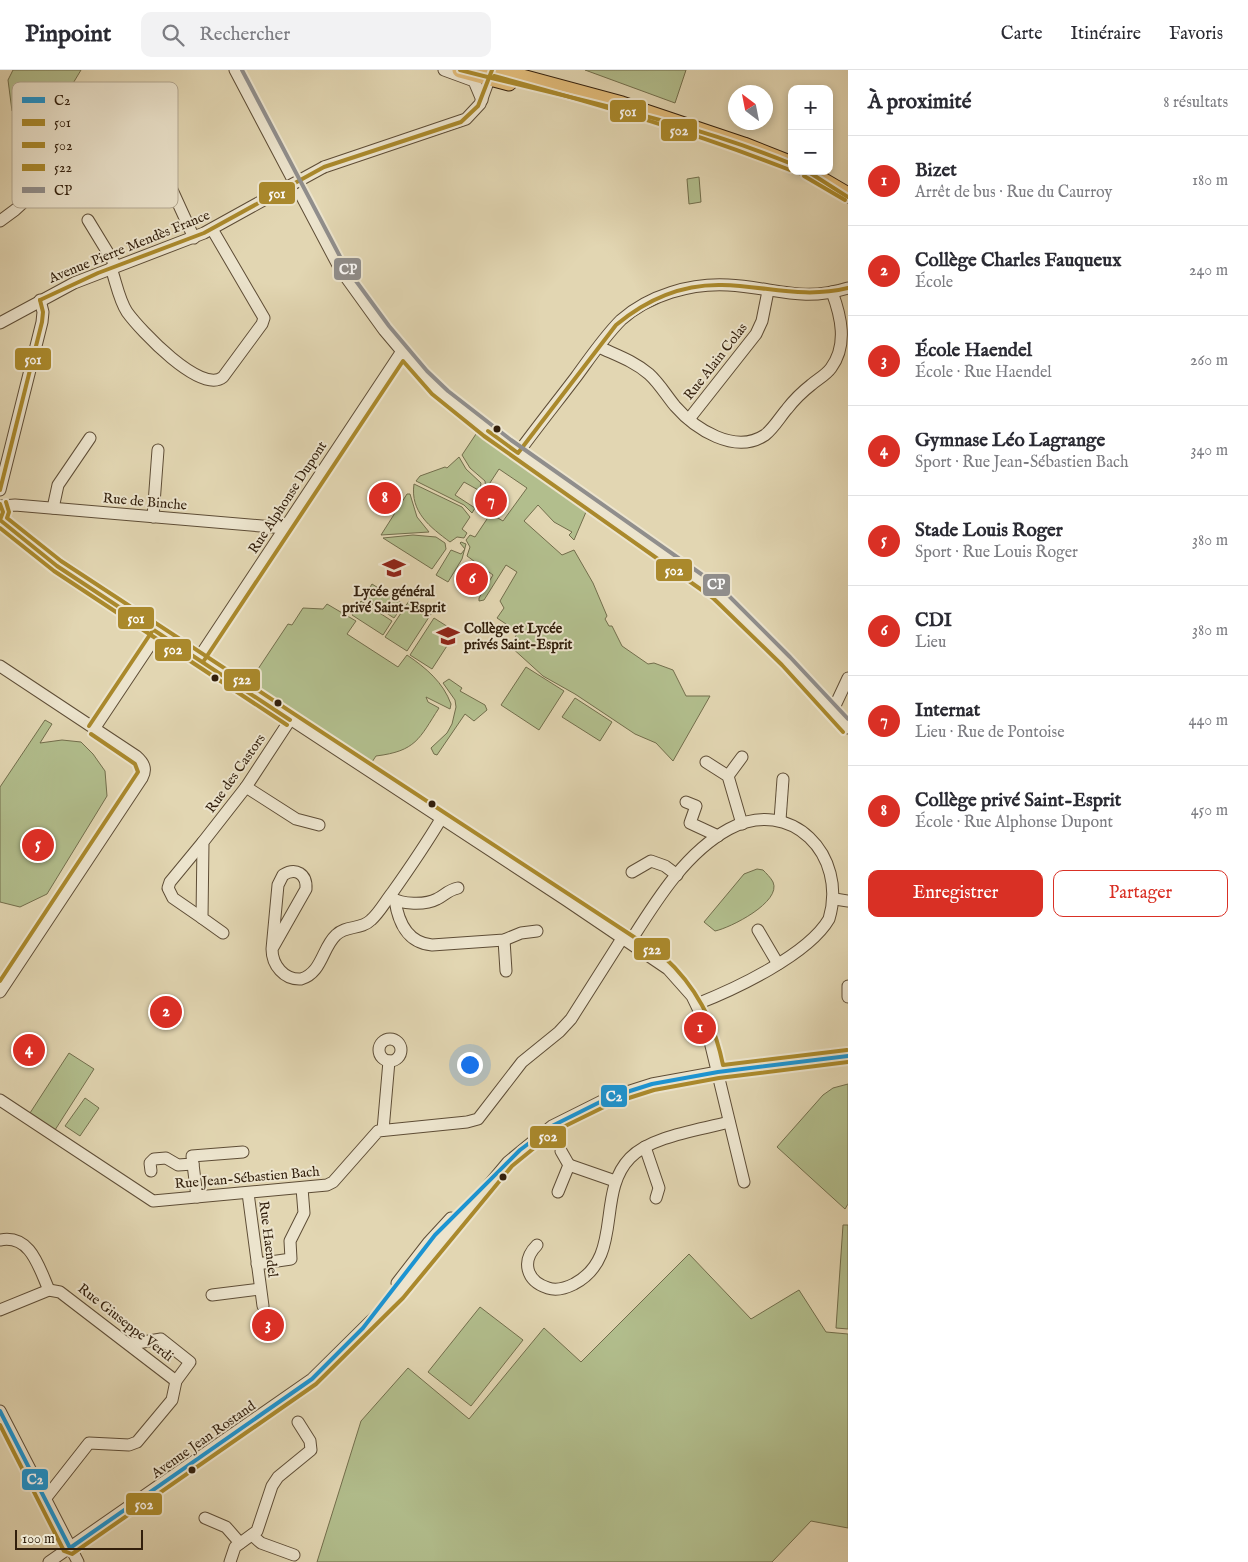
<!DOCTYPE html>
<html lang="fr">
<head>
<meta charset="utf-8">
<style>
  :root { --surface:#fff; --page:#f2f2f3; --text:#2b2b33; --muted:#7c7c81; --line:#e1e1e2; --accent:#d93025 }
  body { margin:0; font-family:"IM FELL English",serif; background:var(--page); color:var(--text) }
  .controls { position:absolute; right:15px; top:15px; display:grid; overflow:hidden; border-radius:10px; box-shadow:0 2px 8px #0003 }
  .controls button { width:45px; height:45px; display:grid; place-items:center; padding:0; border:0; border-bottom:1px solid var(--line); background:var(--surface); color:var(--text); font:25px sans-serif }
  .compass { position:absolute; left:728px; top:15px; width:45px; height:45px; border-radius:50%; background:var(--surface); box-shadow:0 2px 8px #0003; rotate:328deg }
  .scale { position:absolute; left:15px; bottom:12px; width:128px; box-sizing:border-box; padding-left:5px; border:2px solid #321f0c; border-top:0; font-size:14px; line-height:18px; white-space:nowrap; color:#321f0c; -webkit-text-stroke:4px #ece4cd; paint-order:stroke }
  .you { position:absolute; left:469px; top:994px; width:18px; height:18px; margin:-12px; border:4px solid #fff; border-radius:50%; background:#1a73e8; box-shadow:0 0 0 8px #1a73e833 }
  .badge { display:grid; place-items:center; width:32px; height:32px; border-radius:50%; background:var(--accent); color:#fff; font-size:16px; font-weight:700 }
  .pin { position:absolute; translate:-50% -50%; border:2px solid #fff; box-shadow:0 1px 5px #0006 }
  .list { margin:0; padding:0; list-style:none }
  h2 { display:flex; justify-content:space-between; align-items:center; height:65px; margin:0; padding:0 20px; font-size:21px }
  h2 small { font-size:16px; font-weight:400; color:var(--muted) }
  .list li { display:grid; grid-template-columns:32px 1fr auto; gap:15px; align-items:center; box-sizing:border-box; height:90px; padding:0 20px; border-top:1px solid var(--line) }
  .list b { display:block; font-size:19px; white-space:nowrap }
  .list p { margin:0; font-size:16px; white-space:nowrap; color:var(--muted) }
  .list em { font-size:16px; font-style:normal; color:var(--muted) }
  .actions { display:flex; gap:10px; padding:15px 20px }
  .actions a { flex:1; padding:11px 0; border:1px solid var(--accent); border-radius:10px; text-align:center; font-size:18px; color:var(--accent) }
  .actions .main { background:var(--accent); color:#fff }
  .icon { flex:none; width:28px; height:28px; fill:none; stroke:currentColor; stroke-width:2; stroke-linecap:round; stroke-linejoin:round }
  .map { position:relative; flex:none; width:848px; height:1492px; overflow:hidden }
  header { display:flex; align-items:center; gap:30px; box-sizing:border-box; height:70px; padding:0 25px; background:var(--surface); border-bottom:1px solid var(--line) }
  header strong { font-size:24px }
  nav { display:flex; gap:28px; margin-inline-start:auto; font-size:18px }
  .search { width:350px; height:45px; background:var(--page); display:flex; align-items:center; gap:12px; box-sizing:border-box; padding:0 18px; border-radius:10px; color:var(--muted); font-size:19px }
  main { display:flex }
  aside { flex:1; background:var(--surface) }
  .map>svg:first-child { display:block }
</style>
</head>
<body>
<header>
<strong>Pinpoint</strong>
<div class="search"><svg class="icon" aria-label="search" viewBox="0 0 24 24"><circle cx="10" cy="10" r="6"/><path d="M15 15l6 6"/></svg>Rechercher</div>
<nav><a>Carte</a><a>Itinéraire</a><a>Favoris</a></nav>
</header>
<main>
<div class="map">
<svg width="848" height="1492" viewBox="0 0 848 1492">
  <rect width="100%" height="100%" fill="#e2d6b2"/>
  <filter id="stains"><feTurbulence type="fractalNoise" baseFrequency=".004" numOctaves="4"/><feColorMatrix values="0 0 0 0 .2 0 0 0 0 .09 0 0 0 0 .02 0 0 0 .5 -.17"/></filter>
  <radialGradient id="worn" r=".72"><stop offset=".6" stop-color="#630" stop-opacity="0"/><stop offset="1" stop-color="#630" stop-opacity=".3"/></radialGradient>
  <!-- green -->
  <g fill="#b2be8d" stroke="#726e4c">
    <path d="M 13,0 L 81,0 L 69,20 L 46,49 L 12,41 L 8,10 Z"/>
    <path d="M 585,0 L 686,0 L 675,33 Z"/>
    <path d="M 699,107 L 701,132 L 689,134 L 687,109 Z"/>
    <path d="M 476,364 L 586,442 L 574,470 L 569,465 L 572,462 L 554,452 L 538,435 L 524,451 L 562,485 L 574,480 L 593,513 L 607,546 L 605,549 L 609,556 L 612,556 L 622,576 L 648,594 L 654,593 L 673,600 L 686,626 L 710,626 L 673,691 L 656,673 L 635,664 L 575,624 L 543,606 L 510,576 L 518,562 L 497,548 L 504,538 L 500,531 L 517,502 L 506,495 L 484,530 L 479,531 L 479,528 L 493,505 L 467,486 L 470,477 L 466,470 L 470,465 L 475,467 L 489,446 L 484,443 L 486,441 L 503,451 L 527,418 L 499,399 L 486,419 L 485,411 L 470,398 L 462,385 Z"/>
    <path d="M 459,387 L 466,399 L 481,413 L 480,421 L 464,412 L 455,425 L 475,438 L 472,443 L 464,435 L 416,411 L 420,406 L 445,397 L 447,398 Z"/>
    <path d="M 414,414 L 462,437 L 470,447 L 462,459 L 467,463 L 464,468 L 457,467 L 450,472 C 430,457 410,442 414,414 Z"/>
    <path d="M 407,424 L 410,424 L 417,447 L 429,462 L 381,465 Z"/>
    <path d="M 413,465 L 436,467 L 445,473 L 446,479 L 432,499 L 383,468 Z"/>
    <path d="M 461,472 L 466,474 L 462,489 L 448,512 L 436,505 L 451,480 L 461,484 L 465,479 L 460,473 Z"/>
    <path d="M 372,514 L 404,534 L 394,548 L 363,528 Z"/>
    <path d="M 361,531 L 392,551 L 383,565 L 352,545 Z"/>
    <path d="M 409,531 L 431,544 L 407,581 L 385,567 Z"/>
    <path d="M 327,534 L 356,551 L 347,564 L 398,597 L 407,585 C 426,598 443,612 451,634 L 450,639 L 426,627 L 428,632 L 439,638 C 419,669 416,681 376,686 L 370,695 L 248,614 L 288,554 L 292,555 L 303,538 L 323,539 Z"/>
    <path d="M 434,548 L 456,562 L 432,599 L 410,585 Z"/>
    <path d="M 526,597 L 564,621 L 539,660 L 501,635 Z"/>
    <path d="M 449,609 L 462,618 L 460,621 L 485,635 L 487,640 L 474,651 L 465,644 L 437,685 L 434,684 L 431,678 L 447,663 L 452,654 L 456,637 L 455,630 L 443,613 Z"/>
    <path d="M 575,628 L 612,652 L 600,671 L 562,647 Z"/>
    <path d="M 45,650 L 52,654 L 40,673 L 62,670 L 81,672 L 93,684 L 105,701 L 107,726 L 47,824 L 20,837 L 0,832 L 0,717 Z"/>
    <path d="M 757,799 L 763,800 C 766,803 771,808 773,812 C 782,832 730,858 715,861 L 704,852 L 744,804 Z"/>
    <path d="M 69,983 L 94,999 L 55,1060 L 30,1043 Z"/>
    <path d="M 848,1014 L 848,1134 L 845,1139 L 777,1077 L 823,1025 L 833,1018 Z"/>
    <path d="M 85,1028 L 99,1038 L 80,1066 L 65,1056 Z"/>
    <path d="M 843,1155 L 848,1155 L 848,1259 L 836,1258 Z"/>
    <path d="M 689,1184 L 751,1249 L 799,1220 L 826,1262 L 848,1264 L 848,1458 L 811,1451 L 772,1492 L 317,1492 L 361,1351 L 408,1298 L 469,1349 L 544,1258 L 581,1292 Z"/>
    <path d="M 480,1237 L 523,1270 L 471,1336 L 428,1302 Z"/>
  </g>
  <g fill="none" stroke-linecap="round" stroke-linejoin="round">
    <defs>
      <g id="minor">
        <path d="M 235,0 L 340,199 L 384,260 L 422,305 L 444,326 L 507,375 L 717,523 L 786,591 L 848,658"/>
        <path d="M 444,0 L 474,11 L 482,30"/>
        <path d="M 80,80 L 154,82"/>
        <path d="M 324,97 L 466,49 L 480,34 L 492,1"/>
        <path d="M 88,150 L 116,196"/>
        <path d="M 0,151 L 15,140 L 80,80 L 107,41 L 115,38 L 122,42 L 157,87 L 194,168"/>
        <path d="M 111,198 C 116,212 119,230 127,242 C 140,260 201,325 223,307 L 262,254 L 264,248 L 212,159"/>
        <path d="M 0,253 L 74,213 L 204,163 L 271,126"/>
        <path d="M 599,277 C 616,285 634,291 649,304 C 659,313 666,325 675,336 C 695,359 735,385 765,365 C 774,358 780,347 787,339 C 794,330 802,322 811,315 C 818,309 826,305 831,298 C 848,275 841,246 832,222"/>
        <path d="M 689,349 L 756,264 L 762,251 L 768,221"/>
        <path d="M 518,383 C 537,357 557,332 576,307 C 590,288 604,267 621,250 C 649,225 691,213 728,215 C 773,217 801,233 848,218"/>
        <path d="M 0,420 L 42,252 L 43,242 L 40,230"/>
        <path d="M 2,436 L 15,435 L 285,458"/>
        <path d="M 53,438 L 58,415 L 90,368"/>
        <path d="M 153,447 L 158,380"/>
        <path d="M 0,450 L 57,496 L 566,830 L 668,899 L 692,926 L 706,955 L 744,1112"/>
        <path d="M 198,589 L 402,281"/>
        <path d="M 0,596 L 136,686 C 144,693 147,699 142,708 L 0,922"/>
        <path d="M 833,640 L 848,608"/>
        <path d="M 94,659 L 158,563"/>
        <path d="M 706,692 L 728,706 L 742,754"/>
        <path d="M 728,706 L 742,687"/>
        <path d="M 246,717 L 296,749 L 319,755"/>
        <path d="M 686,732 L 696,736 L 690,753 L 718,766"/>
        <path d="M 780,750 L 783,709"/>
        <path d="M 632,802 L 651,791 L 665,796 L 677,805"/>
        <path d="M 391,827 C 401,835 426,835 437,829 C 445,825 448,820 458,818"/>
        <path d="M 835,829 L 848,831"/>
        <path d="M 395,830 C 398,851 407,873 432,875 L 504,870 L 521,863 L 537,861"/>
        <path d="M 202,848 L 173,828 L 168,818 L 170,812 L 203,772"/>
        <path d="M 758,860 L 778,894"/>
        <path d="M 223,863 L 202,848 L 203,772 L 246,717 L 290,650"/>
        <path d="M 504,870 L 506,901"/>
        <path d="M 630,872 C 656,831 685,783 729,759 C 791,726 848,785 829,849 C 808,885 735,919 697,934"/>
        <path d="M 272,879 L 306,819 C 307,804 296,797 283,805 L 278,815 L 272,879 C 272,895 284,910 301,909 C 322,903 322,878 336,865 C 346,855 361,860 371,850 C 379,843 385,832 392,823 C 409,799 426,774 441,749"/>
        <path d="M 848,916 L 848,927"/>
        <circle cx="390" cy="980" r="11"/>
        <path d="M 0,1030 L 153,1131 L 327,1115 L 333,1112 L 378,1061 L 467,1052 L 478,1049 L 522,992 L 559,962 L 571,949 L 623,867"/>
        <path d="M 383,1060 L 389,991"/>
        <path d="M 645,1077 L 659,1118 L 656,1128"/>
        <path d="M 561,1081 L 569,1095"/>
        <path d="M 193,1094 L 197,1127"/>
        <path d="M 151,1101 L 150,1093 L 154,1089 L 166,1088 L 178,1095 L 193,1094 L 192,1086 L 243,1082"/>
        <path d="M 558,1122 L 569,1095 L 615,1111"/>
        <path d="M 248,1123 L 263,1236"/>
        <path d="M 0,1170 C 31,1164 39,1198 49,1220"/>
        <path d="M 537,1175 C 521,1191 526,1211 548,1218 C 557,1221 566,1218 574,1214 C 625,1187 595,1124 630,1088 C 651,1066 700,1060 729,1052"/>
        <path d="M 257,1194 L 291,1189 L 290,1171 L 304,1143 L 302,1118"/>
        <path d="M 397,1213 L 428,1173 L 451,1148"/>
        <path d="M 212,1225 L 260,1219"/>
        <path d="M 0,1240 L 49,1220 L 60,1222 L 176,1311"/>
        <path d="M 0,1341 L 78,1492"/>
        <path d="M 45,1429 L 89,1373 L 129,1375 L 137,1372 L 172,1330 L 176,1311 L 190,1292 L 161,1269 L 131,1274"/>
        <path d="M 205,1448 L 226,1457 L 240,1473"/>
        <path d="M 252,1465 L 261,1473 L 294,1485"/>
        <path d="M 49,1492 L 312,1309 L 398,1224 L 508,1092 L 552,1056 L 608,1028 L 652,1014 L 718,1002 L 848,986"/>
        <path d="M 230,1492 L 235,1477 L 257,1461 L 272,1416 L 278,1407 L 311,1380 L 310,1371 L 298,1352"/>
      </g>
      <g id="major">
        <path d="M 460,0 L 509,13"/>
        <path d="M 496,0 L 622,34 L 744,75 L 792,94"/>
        <path d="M 807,101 L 848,125"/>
      </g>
    </defs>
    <!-- minor casing -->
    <use href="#minor" stroke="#5e4d36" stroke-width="13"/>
    <!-- major casing -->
    <use href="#major" stroke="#321f0c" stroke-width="17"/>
    <!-- minor -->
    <use href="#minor" stroke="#ece4cd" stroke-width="11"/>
    <!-- major -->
    <use href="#major" stroke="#e1bb79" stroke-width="15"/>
    <defs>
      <path id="minor-bridge" d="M 271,126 L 324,97"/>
    </defs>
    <!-- minor-bridge casing -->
    <use href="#minor-bridge" stroke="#5e4d36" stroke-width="13" stroke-linecap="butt"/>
    <!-- minor-bridge -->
    <use href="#minor-bridge" stroke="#ece4cd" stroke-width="11"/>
    <defs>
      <g id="bus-1">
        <path d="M 0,1341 L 70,1478"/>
        <path d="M 70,1478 L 312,1309 L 363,1258 L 435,1165 L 520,1080 L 552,1056 L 608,1028 L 652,1014 L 718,1002 L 848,986"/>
      </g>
      <g id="bus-2">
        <path d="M 460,0 C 572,29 685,50 792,94"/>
        <path d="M 807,101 L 848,127"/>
        <path d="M 40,230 L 98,203 L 204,163 L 324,97 L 461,52 L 478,36 L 492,0"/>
        <path d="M 488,361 L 518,383 L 616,255 C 646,230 682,214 722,215 C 767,216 802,229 848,218"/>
        <path d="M 0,420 L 42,252 L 43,242 L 40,230"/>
        <path d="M 0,434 L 3,442 L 0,450 L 57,496 L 290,650"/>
      </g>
      <g id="bus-3">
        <path d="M 494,6 C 594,33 693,62 790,100"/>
        <path d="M 804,106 L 845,130"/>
        <path d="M 0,458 L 54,501 L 287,655"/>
        <path d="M 203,592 L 403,291 L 432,324 L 484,366 L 713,528 L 782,595 L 843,662"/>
        <path d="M 0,1355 L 64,1481 L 72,1484 L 316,1314 L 403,1228 L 512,1096 L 555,1061 L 610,1034 L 654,1020 L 719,1008 L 848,992"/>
      </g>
      <g id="bus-4">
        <path d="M 6,432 L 9,442 L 7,448 L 61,491 L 663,886 C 696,916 714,951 723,995 L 847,980"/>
        <path d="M 89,656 L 153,560"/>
        <path d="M 0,911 L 138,702 L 135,694 L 91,664"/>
      </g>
      <path id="bus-5" d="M 242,0 L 345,196 L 389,256 L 427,301 L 448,321 L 511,370 L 721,518 L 790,587 L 848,649"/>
    </defs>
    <!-- bus-1 casing -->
    <use href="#bus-1" stroke="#ece4cd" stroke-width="8"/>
    <!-- bus-2 casing -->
    <use href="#bus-2" stroke="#ece4cd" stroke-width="8"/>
    <!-- bus-3 casing -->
    <use href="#bus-3" stroke="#ece4cd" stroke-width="8"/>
    <!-- bus-4 casing -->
    <use href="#bus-4" stroke="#ece4cd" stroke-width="8"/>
    <!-- bus-5 casing -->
    <use href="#bus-5" stroke="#ece4cd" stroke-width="8"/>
    <!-- bus-1 -->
    <use href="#bus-1" stroke="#1c94d2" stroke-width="4"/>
    <!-- bus-2 -->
    <use href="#bus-2" stroke="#aa892c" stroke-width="4"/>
    <!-- bus-3 -->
    <use href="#bus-3" stroke="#aa892c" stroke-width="4"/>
    <!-- bus-4 -->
    <use href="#bus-4" stroke="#aa892c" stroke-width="4"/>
    <!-- bus-5 -->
    <use href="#bus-5" stroke="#908e8c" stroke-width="4"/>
  </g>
  <!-- icons -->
  <defs>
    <symbol id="school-bare" viewBox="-9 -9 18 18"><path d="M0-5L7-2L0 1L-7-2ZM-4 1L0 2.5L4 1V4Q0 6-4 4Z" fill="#8f2418" stroke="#ece4cd" stroke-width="2.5" paint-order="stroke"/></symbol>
  </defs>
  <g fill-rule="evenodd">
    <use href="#school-bare" x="378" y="482" width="32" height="32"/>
    <use href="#school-bare" x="432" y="550" width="32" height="32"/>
  </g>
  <!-- markers -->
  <g fill="#321f0c" stroke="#ece4cd" stroke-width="2">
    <circle cx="497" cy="359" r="4.5"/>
    <circle cx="215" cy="608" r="4.5"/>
    <circle cx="278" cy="633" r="4.5"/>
    <circle cx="432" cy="734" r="4.5"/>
    <circle cx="503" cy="1107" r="4.5"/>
    <circle cx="192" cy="1400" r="4.5"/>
  </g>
  <g text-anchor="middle" stroke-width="4" stroke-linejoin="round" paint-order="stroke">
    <!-- street labels -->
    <g font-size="14" fill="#321f0c" stroke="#ece4cd">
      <text transform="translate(129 176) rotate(-22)" y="5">Avenue Pierre Mendès France</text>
      <text transform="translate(715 291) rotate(-52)" y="5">Rue Alain Colas</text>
      <text transform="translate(287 427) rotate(-57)" y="5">Rue Alphonse Dupont</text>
      <text transform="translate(145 431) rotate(5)" y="5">Rue de Binche</text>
      <text transform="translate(235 703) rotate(-55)" y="5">Rue des Castors</text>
      <text transform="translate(247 1107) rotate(-5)" y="5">Rue Jean-Sébastien Bach</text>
      <text transform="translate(269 1169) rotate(83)" y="5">Rue Haendel</text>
      <text transform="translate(126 1252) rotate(38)" y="5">Rue Giuseppe Verdi</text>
      <text transform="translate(203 1369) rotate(-35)" y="5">Avenue Jean Rostand</text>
    </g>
    <!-- poi labels -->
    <g font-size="14" font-weight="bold" fill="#321f0c" stroke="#ece4cd">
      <text x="394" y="526">Lycée général<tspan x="394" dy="16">privé Saint-Esprit</tspan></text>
      <text x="464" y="563" text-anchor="start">Collège et Lycée<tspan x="464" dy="16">privés Saint-Esprit</tspan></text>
    </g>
  </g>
  <!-- legend -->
  <rect x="12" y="12" width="166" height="126" rx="8" fill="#ece4cd" stroke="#b4a993" stroke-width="1"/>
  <rect x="22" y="27" width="23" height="6" fill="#1c94d2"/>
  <rect x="22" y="49" width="23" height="7" fill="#aa892c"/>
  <rect x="22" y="72" width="23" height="6" fill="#aa892c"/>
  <rect x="22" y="94" width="23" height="7" fill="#aa892c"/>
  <rect x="22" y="117" width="23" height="6" fill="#908e8c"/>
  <g font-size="14" fill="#321f0c">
    <text x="54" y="35">C2</text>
    <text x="54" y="57">501</text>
    <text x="54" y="80">502</text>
    <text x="54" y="102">522</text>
    <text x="54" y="125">CP</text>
  </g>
  <g stroke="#ece4cd" stroke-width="2">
    <rect x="609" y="29" width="38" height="24" rx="5" fill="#aa892c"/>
    <rect x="660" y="48" width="38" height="24" rx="5" fill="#aa892c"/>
    <rect x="258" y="111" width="38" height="24" rx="5" fill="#aa892c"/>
    <rect x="333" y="187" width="29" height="24" rx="5" fill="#908e8c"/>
    <rect x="14" y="277" width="38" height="24" rx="5" fill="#aa892c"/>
    <rect x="655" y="488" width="38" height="24" rx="5" fill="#aa892c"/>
    <rect x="702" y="503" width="29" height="24" rx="5" fill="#908e8c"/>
    <rect x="117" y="536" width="38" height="24" rx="5" fill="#aa892c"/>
    <rect x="154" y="568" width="38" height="24" rx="5" fill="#aa892c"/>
    <rect x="223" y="598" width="38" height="24" rx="5" fill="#aa892c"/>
    <rect x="633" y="867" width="38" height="24" rx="5" fill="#aa892c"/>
    <rect x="600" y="1014" width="28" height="24" rx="5" fill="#1c94d2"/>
    <rect x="529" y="1055" width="38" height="24" rx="5" fill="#aa892c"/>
    <rect x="21" y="1398" width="28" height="23" rx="5" fill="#1c94d2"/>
    <rect x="125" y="1422" width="38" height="24" rx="5" fill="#aa892c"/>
  </g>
  <g font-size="14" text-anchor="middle" font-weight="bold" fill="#fff">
    <text x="628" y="46">501</text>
    <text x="679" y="65">502</text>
    <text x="277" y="128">501</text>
    <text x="348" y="204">CP</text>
    <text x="33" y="294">501</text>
    <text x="674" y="505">502</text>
    <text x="716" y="519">CP</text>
    <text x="136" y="553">501</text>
    <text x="173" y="584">502</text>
    <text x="242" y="614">522</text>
    <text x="652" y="884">522</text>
    <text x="614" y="1031">C2</text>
    <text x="548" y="1071">502</text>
    <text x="35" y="1414">C2</text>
    <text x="144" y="1439">502</text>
  </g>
  <rect width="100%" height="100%" filter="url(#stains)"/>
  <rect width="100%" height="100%" fill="url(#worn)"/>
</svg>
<div class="controls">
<button>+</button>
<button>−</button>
</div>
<svg class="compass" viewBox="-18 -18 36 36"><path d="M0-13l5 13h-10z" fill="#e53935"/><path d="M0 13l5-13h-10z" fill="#7c7c81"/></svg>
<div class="scale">100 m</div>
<div class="you"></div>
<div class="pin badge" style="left:700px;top:958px">1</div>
<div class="pin badge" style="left:166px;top:942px">2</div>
<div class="pin badge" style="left:268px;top:1255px">3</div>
<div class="pin badge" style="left:29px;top:980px">4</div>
<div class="pin badge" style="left:38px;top:775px">5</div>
<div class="pin badge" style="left:472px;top:509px">6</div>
<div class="pin badge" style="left:491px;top:431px">7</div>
<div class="pin badge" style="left:385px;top:428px">8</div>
</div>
<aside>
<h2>À proximité<small>8 résultats</small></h2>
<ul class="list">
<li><span class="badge">1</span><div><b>Bizet</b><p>Arrêt de bus · Rue du Caurroy</p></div><em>180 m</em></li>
<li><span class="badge">2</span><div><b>Collège Charles Fauqueux</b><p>École</p></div><em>240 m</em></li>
<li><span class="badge">3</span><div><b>École Haendel</b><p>École · Rue Haendel</p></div><em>260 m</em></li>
<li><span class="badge">4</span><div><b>Gymnase Léo Lagrange</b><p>Sport · Rue Jean-Sébastien Bach</p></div><em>340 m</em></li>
<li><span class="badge">5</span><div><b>Stade Louis Roger</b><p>Sport · Rue Louis Roger</p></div><em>380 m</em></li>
<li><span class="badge">6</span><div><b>CDI</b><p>Lieu</p></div><em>380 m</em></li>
<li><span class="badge">7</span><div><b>Internat</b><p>Lieu · Rue de Pontoise</p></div><em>440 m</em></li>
<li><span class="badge">8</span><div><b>Collège privé Saint-Esprit</b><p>École · Rue Alphonse Dupont</p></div><em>450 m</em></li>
</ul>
<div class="actions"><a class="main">Enregistrer</a><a>Partager</a></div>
</aside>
</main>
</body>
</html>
